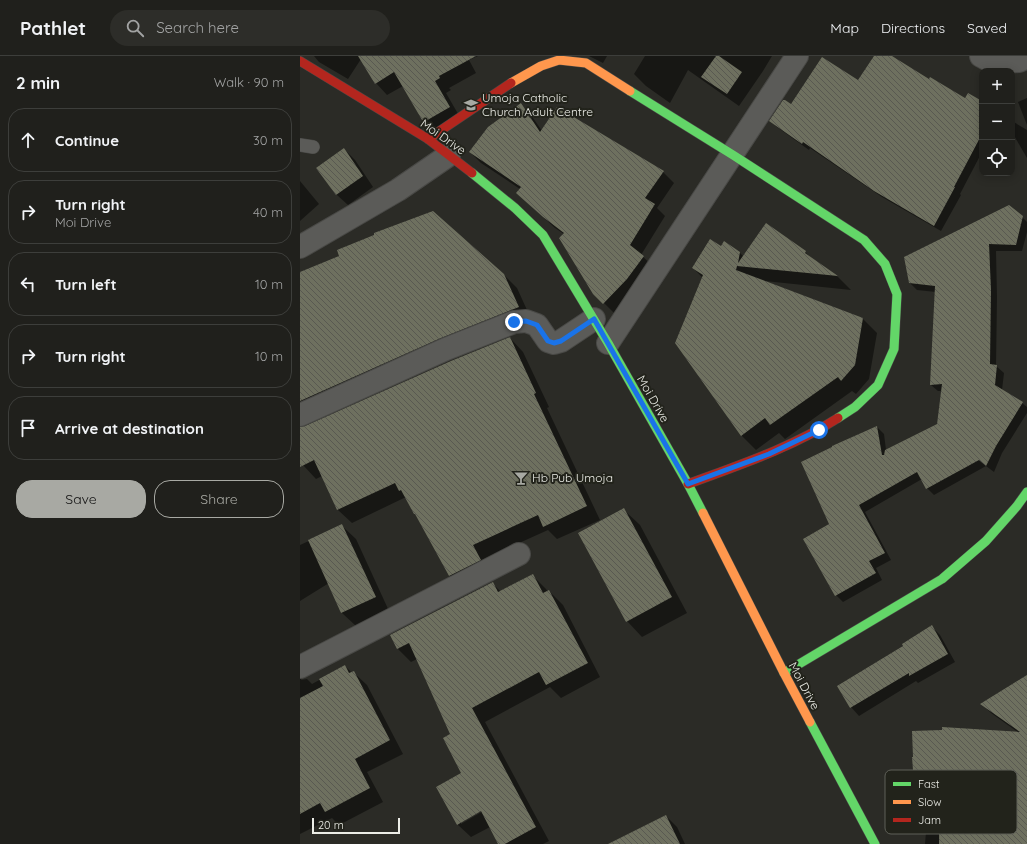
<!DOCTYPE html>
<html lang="en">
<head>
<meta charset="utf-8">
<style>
  :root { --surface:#20201c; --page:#2d2d29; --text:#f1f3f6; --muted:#a2a3a3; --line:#3d3e3b; --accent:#a8a9a3 }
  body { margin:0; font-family:Quicksand,sans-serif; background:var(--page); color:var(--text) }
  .controls { position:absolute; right:12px; top:12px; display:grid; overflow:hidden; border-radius:8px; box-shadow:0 2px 10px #0003 }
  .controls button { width:36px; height:36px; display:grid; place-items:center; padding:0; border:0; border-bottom:1px solid var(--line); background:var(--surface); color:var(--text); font:20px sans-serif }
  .scale { position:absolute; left:12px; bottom:10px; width:88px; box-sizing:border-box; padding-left:4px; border:2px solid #ecede7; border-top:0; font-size:11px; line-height:14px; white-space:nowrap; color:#ecede7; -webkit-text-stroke:3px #22231b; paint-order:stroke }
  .stop { position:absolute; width:12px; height:12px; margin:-9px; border:3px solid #1a73e8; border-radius:50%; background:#fff }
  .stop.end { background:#1a73e8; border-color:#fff; box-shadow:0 1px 4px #0008 }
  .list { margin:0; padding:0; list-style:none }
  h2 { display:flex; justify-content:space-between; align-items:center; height:52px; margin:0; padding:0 16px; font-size:17px }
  h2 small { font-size:13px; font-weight:400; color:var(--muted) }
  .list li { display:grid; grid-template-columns:26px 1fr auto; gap:12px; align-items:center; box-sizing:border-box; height:64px; margin:0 8px 8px; padding:0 8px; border:1px solid var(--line); border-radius:16px }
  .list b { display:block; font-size:15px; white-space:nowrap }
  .list p { margin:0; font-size:13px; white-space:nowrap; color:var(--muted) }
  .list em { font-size:13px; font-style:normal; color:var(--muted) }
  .actions { display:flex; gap:8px; padding:12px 16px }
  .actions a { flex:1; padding:9px 0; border:1px solid var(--accent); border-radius:16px; text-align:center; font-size:14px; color:var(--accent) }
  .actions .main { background:var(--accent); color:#111 }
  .icon { flex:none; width:22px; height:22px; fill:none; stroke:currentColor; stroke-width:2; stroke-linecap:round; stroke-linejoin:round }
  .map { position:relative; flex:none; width:727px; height:788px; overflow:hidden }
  header { display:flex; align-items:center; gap:24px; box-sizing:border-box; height:56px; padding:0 20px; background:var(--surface); border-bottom:1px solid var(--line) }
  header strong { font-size:19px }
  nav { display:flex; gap:22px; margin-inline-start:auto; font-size:14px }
  .search { width:280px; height:36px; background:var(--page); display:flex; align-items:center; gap:10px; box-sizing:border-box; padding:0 14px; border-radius:22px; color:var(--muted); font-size:15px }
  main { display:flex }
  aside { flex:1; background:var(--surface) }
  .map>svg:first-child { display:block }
</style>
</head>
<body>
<header>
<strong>Pathlet</strong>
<div class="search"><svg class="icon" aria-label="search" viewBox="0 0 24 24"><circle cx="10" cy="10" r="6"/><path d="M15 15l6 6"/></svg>Search here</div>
<nav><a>Map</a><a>Directions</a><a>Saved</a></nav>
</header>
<main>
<aside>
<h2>2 min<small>Walk · 90 m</small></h2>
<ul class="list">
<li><svg class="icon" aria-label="ahead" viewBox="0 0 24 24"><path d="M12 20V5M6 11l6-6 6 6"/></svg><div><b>Continue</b></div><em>30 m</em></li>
<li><svg class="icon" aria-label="right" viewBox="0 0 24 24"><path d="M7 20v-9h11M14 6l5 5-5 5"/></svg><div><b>Turn right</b><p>Moi Drive</p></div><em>40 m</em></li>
<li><svg class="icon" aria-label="left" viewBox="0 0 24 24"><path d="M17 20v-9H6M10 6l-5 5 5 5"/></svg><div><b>Turn left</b></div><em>10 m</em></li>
<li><svg class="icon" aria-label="right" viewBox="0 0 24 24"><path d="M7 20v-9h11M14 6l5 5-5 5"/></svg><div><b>Turn right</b></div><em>10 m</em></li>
<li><svg class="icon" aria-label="arrive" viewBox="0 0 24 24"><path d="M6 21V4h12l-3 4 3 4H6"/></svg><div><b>Arrive at destination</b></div></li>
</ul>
<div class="actions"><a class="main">Save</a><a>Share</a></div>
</aside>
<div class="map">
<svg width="727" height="788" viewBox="0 0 727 788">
  <defs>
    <pattern id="building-back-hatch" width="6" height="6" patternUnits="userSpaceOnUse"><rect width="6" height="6" fill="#6e705f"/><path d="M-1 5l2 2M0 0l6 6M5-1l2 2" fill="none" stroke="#595951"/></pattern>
  </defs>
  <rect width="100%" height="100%" fill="#2b2b26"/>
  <!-- shadow -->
  <g fill="#0007" fill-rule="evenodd">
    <path d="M 14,0 L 178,0 L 169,4 L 176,17 L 149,32 L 151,34 L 146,37 L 161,63 L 134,76 L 122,64 L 103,30 L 87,39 L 76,27 L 61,3 L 48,23 L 19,6 Z"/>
    <path d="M 289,0 L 307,0 L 303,7 Z"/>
    <path d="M 345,0 L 472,0 L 463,15 L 439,50 L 388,14 L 370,47 L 346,30 L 334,18 Z"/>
    <path d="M 575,0 L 591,0 L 629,24 L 670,46 L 682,46 L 682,96 L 660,138 L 661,139 L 641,175 L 582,141 L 510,92 L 509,94 L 477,71 L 471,65 L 492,49 L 558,25 Z"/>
    <path d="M 727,42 L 727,69 L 718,46 Z"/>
    <path d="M 220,48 L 231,59 L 242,75 L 363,116 L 374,127 L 357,152 L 365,160 L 341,199 L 355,212 L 315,258 L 294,237 L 264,178 L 255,172 L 228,147 L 220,133 L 181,107 L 170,96 Z"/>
    <path d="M 712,65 L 727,74 L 727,102 L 712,76 Z"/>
    <path d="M 44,93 L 55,104 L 73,131 L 48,149 L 37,139 L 18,112 Z"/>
    <path d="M 0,125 L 19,148 L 0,165 Z"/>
    <path d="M 722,161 L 727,166 L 727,176 L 722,195 L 696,195 L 697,241 L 696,310 L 704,317 L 702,334 L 722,347 L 727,351 L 727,357 L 702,397 L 694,416 L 686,410 L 634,439 L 627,432 L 622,423 L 565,456 L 591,504 L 576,512 L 582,524 L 543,546 L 536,539 L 530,468 L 533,390 L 577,371 L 584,378 L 586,394 L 637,368 L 642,335 L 638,335 L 631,329 L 636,236 L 617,234 L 610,227 Z"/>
    <path d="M 466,168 L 505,196 L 512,203 L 538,221 L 551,234 L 465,225 L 563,263 L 577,277 L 569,323 L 556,338 L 552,335 L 485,383 L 479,377 L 456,394 L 442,380 L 403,222 L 393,212 L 421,192 L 440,197 L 443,200 Z"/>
    <path d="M 0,217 L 203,218 L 217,232 L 232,265 L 3,365 L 0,372 L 210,282 L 223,296 L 249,351 L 247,352 L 300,464 L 257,483 L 248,474 L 186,502 L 194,517 L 163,533 L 149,520 L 106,441 L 52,467 L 38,454 L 22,420 L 16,423 L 3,409 L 0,404 Z"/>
    <path d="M 324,454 L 340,469 L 387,557 L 342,581 L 327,565 Z"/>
    <path d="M 42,470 L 56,483 L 89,555 L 56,570 L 42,557 L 29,527 L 0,545 L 0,489 Z"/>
    <path d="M 232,519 L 246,533 L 248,536 L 249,535 L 263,549 L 300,621 L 261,642 L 250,631 L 185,666 L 249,785 L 243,788 L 199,788 L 190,771 L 171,781 L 157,768 L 163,718 L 151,678 L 117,603 L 111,606 L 98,593 L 192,527 L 201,536 ZM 184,752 L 185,754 L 161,768 L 161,765 Z"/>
    <path d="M 632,571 L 640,579 L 655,606 L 618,627 L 616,625 L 559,660 L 551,651 L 539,630 L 604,591 Z"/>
    <path d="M 0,597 L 8,613 L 3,618 L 1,624 L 7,623 L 12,628 L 45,610 L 52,617 L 53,616 L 67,629 L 103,698 L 67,716 L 83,746 L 39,769 L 32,762 L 0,778 Z"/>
    <path d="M 727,621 L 727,788 L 625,788 L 626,776 L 640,771 L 641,733 L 624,735 L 615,726 L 719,677 L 691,657 L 682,648 ZM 645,721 L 645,723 L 622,727 L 622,725 Z"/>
    <path d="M 366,760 L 377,771 L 385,788 L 333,788 Z"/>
  </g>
  <!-- building -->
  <g fill="url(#building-back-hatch)">
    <path d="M 58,0 L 176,0 L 139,20 L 140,22 L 135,25 L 150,51 L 124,66 L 122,64 L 94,16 L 75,28 Z"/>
    <path d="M 416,0 L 419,0 L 442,16 L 427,38 L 401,21 Z"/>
    <path d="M 574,0 L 592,0 L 629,23 L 630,21 L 665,42 L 668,37 L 682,45 L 682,78 L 654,131 L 655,131 L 634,170 L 574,135 L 503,86 L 502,88 L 469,65 L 483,44 L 485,44 L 491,48 L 522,1 L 558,24 Z"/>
    <path d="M 221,47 L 240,76 L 257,51 L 364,115 L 345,142 L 355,148 L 330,189 L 344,200 L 327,223 L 303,248 L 293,238 L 259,182 L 264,177 L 243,161 L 216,137 L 221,131 L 169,96 L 188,71 Z"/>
    <path d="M 44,92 L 63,120 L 36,139 L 16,112 Z"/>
    <path d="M 709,149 L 723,160 L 716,189 L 689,188 L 691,234 L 690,308 L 697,309 L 695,329 L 723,346 L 696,390 L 686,410 L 679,404 L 626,433 L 617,416 L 559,449 L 585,497 L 569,505 L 576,517 L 535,540 L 503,483 L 529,468 L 501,406 L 532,391 L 532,390 L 577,370 L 582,399 L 584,399 L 585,394 L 637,368 L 642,328 L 630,329 L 635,230 L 609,227 L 604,201 Z"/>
    <path d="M 133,155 L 204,218 L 219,251 L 141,282 L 0,345 L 0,216 L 39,200 L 37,194 L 74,179 L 74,177 Z"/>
    <path d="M 466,167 L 506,195 L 505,197 L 538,220 L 437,210 L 436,214 L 563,262 L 555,309 L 541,325 L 538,321 L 470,369 L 465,362 L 441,380 L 375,287 L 403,219 L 392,212 L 410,183 L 421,190 L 424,185 L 440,196 L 438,207 Z"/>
    <path d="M 210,281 L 236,337 L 234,338 L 287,450 L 243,471 L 238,459 L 173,489 L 181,504 L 149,520 L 115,458 L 114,458 L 101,434 L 99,435 L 95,427 L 37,454 L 14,404 L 0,411 L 0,371 L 5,370 L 151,305 Z"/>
    <path d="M 324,452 L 372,541 L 326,566 L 278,477 Z"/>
    <path d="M 42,468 L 76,541 L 41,557 L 8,484 Z"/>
    <path d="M 233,518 L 243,537 L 249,534 L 288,607 L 246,629 L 239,616 L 172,652 L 236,771 L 205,788 L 198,788 L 181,755 L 157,769 L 136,731 L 161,717 L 143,682 L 150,678 L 109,587 L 97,593 L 90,579 L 193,526 L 198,536 Z"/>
    <path d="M 632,569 L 648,598 L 609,620 L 609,617 L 550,652 L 537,630 L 603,590 L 602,588 Z"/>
    <path d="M 45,609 L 49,617 L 54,615 L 90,684 L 55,703 L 70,732 L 25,756 L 20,747 L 0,758 L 0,642 L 23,630 L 19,623 Z"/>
    <path d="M 727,619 L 727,788 L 639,788 L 640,723 L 614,727 L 612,701 L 613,701 L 612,675 L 642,674 L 642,671 L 720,676 L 680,648 Z"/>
    <path d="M 366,759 L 380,788 L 308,788 Z"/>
  </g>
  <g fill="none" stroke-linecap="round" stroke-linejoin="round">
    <defs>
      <path id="lane" d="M 0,89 L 13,91"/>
      <g id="street">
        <path d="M 681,0 L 694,7 L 719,5 L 727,1"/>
        <path d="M 0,191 L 98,134 L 149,99"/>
        <path d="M 308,287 L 497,0"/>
        <path d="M 0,359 L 146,293 L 214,266 L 226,265 L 237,269 L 248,285 L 254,287 L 261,285 L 294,263"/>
        <path d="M 0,611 L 219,498"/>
      </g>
      <g id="fast">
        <path d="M 330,35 L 433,99 L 564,184 L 585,208 L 597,238 L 594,293 L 578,329 L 555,351 L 538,362"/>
        <path d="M 172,117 L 215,152 L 243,179 L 308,287 L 388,428 L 403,457"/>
        <path d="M 484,617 L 642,523 L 686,485 L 717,450 L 727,436"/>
        <path d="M 510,666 L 575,788"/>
      </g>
      <g id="slow">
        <path d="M 211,27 L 241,10 L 259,4 L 286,7 L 330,35"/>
        <path d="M 403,457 L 484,617 L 510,666"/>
      </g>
      <g id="jam">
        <path d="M 0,5 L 128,83 L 172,117"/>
        <path d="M 128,83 L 211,27"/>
        <path d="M 388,428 C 439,409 491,392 538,362"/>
      </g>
    </defs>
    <!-- lane casing -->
    <use href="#lane" stroke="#494946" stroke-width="14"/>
    <!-- street casing -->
    <use href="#street" stroke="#494946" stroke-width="24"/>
    <!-- fast casing -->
    <use href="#fast" stroke="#494946" stroke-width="10"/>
    <!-- slow casing -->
    <use href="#slow" stroke="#494946" stroke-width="10"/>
    <!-- jam casing -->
    <use href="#jam" stroke="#494946" stroke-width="10"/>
    <!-- lane -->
    <use href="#lane" stroke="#5b5b58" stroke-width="13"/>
    <!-- street -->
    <use href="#street" stroke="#5b5b58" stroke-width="22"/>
    <!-- fast -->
    <use href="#fast" stroke="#63d668" stroke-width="9"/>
    <!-- slow -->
    <use href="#slow" stroke="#ff974d" stroke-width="9"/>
    <!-- jam -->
    <use href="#jam" stroke="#b3261e" stroke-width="9"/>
  </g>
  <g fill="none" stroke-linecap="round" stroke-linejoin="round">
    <!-- route -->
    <path stroke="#1a73e8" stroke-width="5" d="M 214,266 L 226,265 L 237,269 L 248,285 L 254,287 L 261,285 L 294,263 L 388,428 L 469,398 L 519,374"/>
  </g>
  <!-- icons -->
  <defs>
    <symbol id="school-bare" viewBox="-9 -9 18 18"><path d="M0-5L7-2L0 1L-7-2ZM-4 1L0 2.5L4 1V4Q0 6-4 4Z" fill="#a8a9a3" stroke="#22231b" stroke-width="2.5" paint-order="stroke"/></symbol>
    <symbol id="bar-bare" viewBox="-9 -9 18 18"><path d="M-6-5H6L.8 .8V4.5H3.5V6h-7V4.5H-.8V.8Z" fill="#a8a9a3" stroke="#22231b" stroke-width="2.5" paint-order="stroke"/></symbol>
  </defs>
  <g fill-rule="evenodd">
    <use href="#school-bare" x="161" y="39" width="20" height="20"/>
    <use href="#bar-bare" x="211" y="412" width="20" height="20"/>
  </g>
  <g text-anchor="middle" stroke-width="4" stroke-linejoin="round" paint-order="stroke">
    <!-- poi labels -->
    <g font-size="12" fill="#ecede7" stroke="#22231b" text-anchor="start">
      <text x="182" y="46">Umoja Catholic<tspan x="182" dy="14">Church Adult Centre</tspan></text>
      <text x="232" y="426">Hb Pub Umoja</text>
    </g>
    <!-- street labels -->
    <g font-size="12" fill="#ecede7" stroke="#22231b">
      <text transform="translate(143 81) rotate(35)" y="4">Moi Drive</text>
      <text transform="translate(353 343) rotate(60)" y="4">Moi Drive</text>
      <text transform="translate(504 630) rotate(62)" y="4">Moi Drive</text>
    </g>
  </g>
  <!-- legend -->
  <rect x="585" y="714" width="132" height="64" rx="6" fill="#22231b" stroke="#5f6058" stroke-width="1"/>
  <rect x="593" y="726" width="18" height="4" fill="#63d668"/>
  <rect x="593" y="744" width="18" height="4" fill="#ff974d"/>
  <rect x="593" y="762" width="18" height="4" fill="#b3261e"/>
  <g font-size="11" fill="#ecede7">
    <text x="618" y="732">Fast</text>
    <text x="618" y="750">Slow</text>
    <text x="618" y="768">Jam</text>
  </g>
</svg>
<div class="controls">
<button>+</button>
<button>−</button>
<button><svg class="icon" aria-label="locate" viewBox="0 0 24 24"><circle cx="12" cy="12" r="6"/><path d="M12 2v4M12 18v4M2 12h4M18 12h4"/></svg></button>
</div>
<div class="scale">20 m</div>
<div class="stop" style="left:519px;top:374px"></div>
<div class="stop end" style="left:214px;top:266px"></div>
</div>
</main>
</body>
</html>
